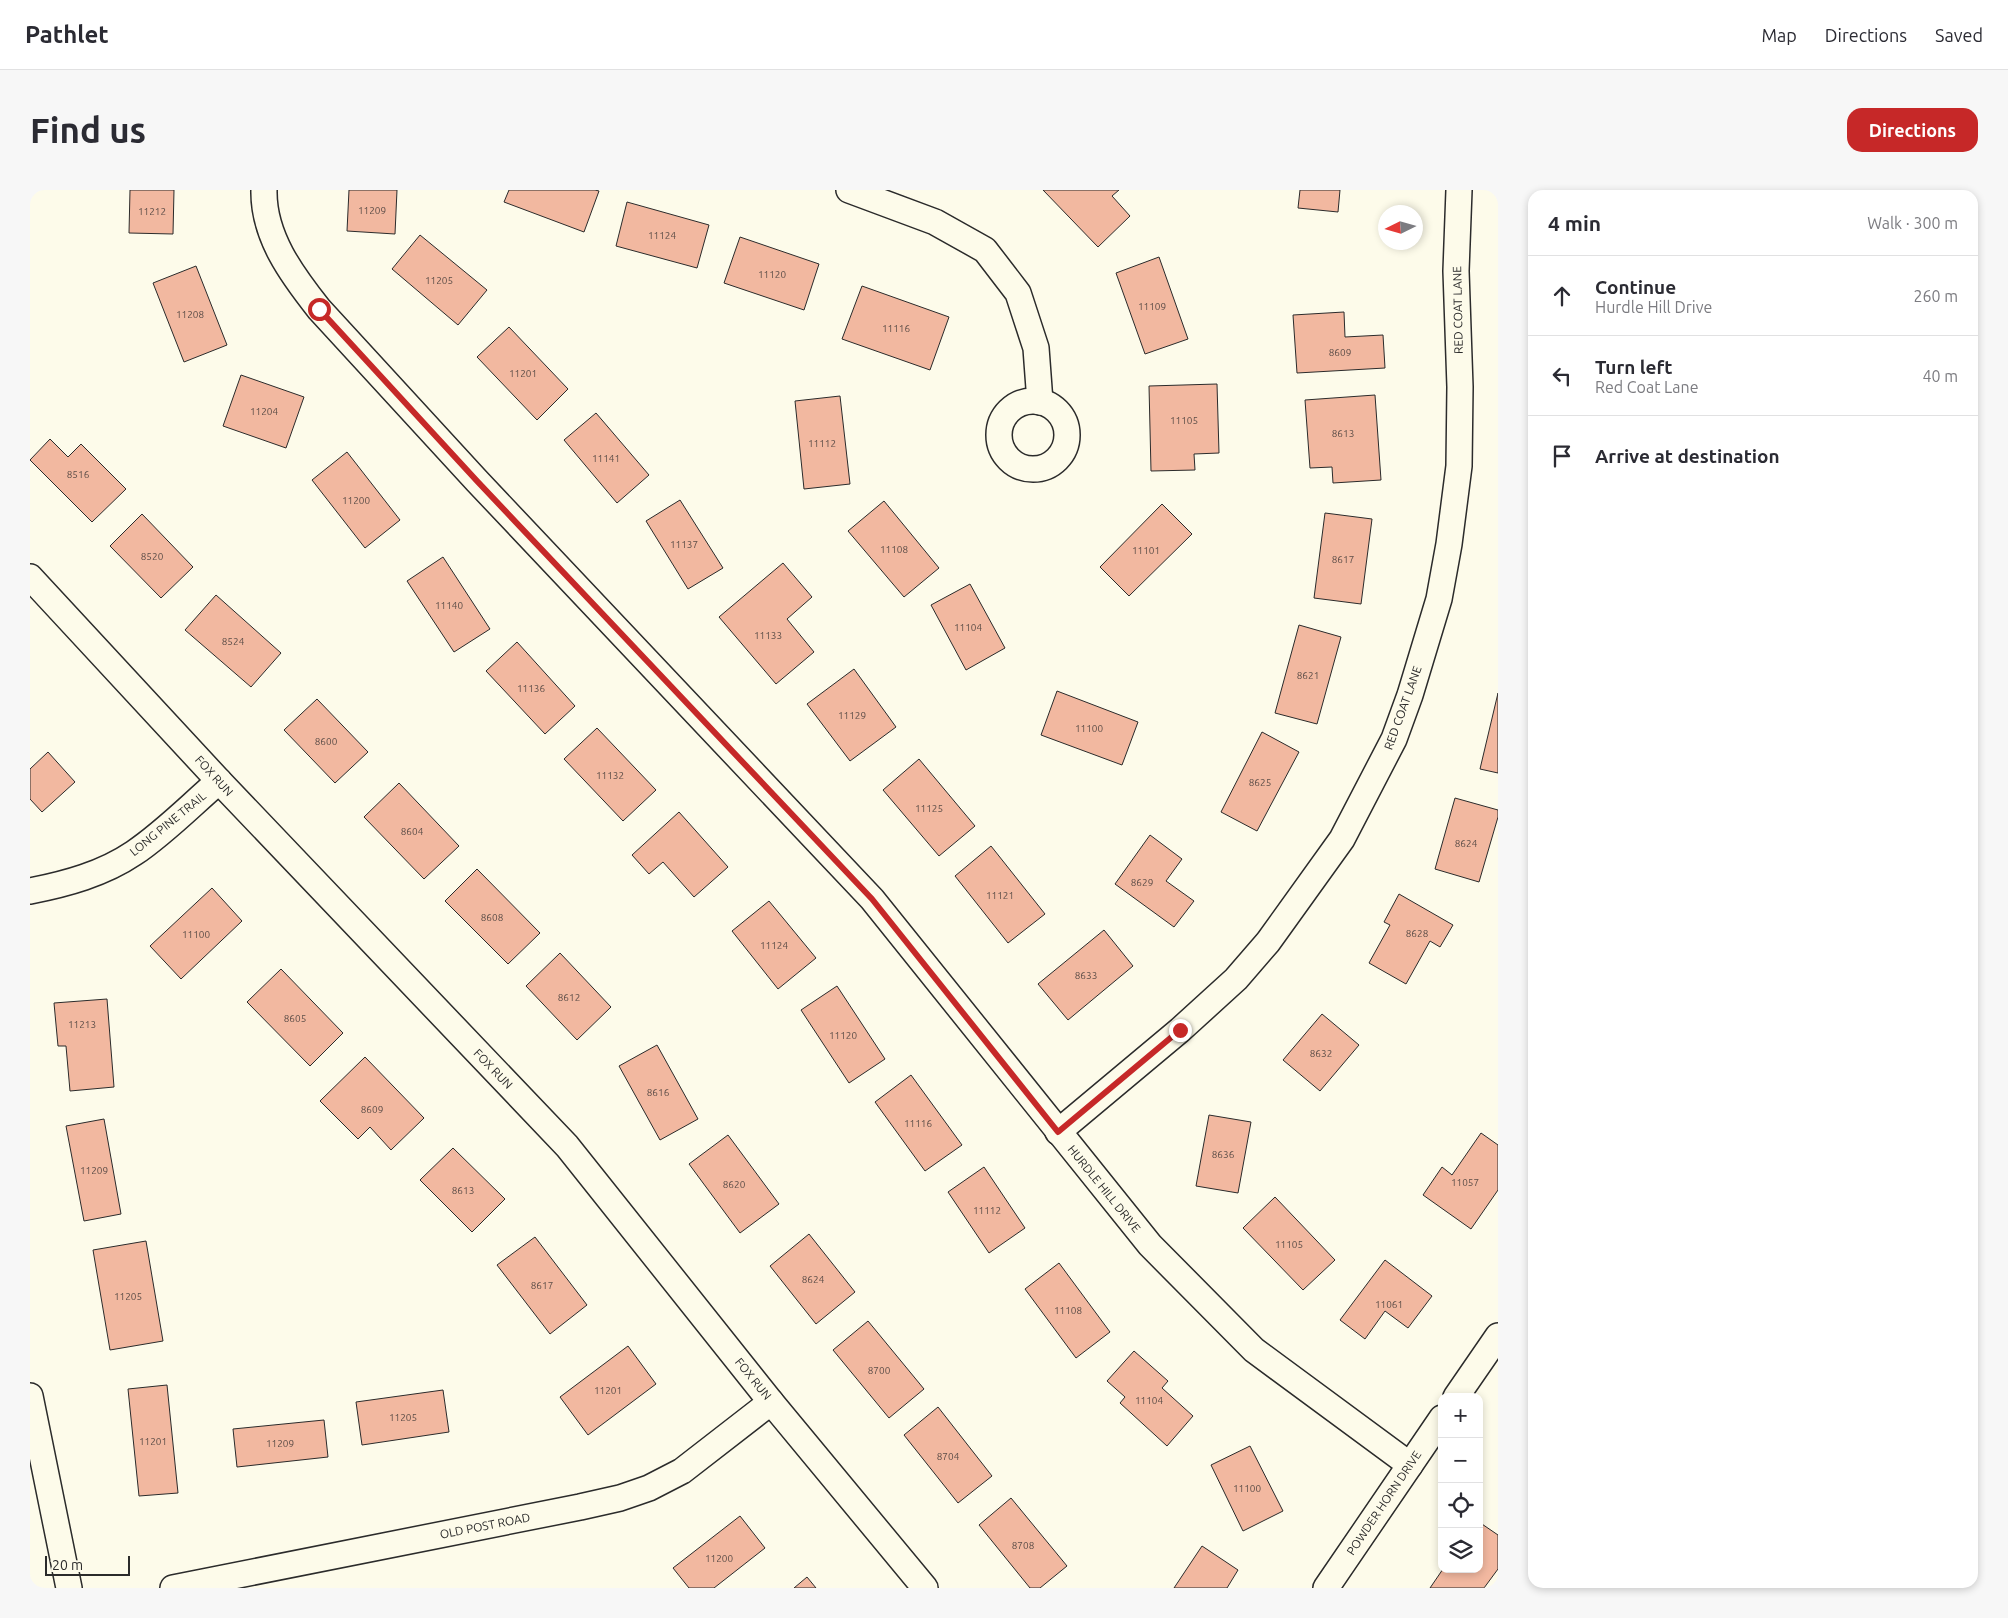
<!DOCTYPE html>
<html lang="en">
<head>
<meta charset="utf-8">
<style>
  :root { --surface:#fff; --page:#f7f7f7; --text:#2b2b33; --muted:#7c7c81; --line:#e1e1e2; --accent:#c62828 }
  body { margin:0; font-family:Ubuntu,sans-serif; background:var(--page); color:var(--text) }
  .controls { position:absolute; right:15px; bottom:15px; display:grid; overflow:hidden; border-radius:10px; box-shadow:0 2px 8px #0003 }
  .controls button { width:45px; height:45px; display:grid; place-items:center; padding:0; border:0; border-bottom:1px solid var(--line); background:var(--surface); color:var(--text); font:25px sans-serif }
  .compass { position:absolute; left:1348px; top:15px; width:45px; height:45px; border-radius:50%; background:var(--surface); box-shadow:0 2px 8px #0003; rotate:265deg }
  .scale { position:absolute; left:15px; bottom:12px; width:85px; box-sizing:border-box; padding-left:5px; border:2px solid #2b2b2b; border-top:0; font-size:14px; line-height:18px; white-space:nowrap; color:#2b2b2b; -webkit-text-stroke:4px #fdfbea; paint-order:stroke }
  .stop { position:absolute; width:15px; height:15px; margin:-11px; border:4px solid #c62828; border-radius:50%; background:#fff }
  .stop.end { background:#c62828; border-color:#fff; box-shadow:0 1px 5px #0008 }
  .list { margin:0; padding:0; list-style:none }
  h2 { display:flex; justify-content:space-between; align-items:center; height:65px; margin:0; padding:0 20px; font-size:21px }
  h2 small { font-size:16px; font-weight:400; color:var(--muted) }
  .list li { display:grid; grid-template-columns:32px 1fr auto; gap:15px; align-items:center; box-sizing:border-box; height:80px; padding:0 20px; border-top:1px solid var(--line) }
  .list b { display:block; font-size:19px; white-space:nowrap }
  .list p { margin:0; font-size:16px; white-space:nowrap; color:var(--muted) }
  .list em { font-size:16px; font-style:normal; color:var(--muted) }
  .icon { flex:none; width:28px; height:28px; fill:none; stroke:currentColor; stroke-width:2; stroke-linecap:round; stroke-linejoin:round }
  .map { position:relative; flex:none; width:1468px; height:1398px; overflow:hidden; border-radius:15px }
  header { display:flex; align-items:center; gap:30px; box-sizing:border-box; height:70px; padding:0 25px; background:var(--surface); border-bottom:1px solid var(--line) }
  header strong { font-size:24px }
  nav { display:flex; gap:28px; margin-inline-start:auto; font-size:18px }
  .intro { display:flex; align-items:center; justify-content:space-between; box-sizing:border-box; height:120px; padding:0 30px }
  h1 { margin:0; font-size:35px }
  .button { padding:12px 22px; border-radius:15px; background:var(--accent); color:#fff; font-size:18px; font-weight:700 }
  main { display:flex; gap:30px; padding:0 30px }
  aside { flex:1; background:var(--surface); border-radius:15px; box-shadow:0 2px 8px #0003 }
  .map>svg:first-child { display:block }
</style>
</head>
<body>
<header>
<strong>Pathlet</strong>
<nav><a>Map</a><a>Directions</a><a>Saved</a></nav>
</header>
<div class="intro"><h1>Find us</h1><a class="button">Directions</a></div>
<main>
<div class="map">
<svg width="1468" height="1398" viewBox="0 0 1468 1398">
  <rect width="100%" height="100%" fill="#fdfbea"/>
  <!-- building -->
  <g fill="#f2b8a0" stroke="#2b2b2b">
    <path d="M 100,0 L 144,0 L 143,44 L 99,43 Z"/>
    <path d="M 319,0 L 367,0 L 365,44 L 317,41 Z"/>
    <path d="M 479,0 L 565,0 L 569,1 L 554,42 L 474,12 Z"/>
    <path d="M 1013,0 L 1089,0 L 1082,6 L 1100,26 L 1068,57 Z"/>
    <path d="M 1270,0 L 1310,0 L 1308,22 L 1268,18 Z"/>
    <path d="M 597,12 L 679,35 L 667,78 L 586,56 Z"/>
    <path d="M 390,45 L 457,100 L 428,135 L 362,79 Z"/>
    <path d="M 710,47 L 789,74 L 774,120 L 694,93 Z"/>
    <path d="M 1129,67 L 1158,149 L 1115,164 L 1086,83 Z"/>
    <path d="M 166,76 L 197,155 L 154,172 L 123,93 Z"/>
    <path d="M 832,96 L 919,127 L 900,180 L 812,149 Z"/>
    <path d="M 1314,122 L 1315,147 L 1353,145 L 1355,178 L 1267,183 L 1263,125 Z"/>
    <path d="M 479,137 L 538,199 L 507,230 L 447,167 Z"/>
    <path d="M 211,185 L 274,207 L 256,258 L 193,236 Z"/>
    <path d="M 1187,194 L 1189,263 L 1164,264 L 1165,280 L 1121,281 L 1119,196 Z"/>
    <path d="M 1345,205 L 1351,290 L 1303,293 L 1302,277 L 1280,278 L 1275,210 Z"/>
    <path d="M 810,206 L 820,294 L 774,299 L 765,211 Z"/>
    <path d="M 566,223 L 619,285 L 587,313 L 534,250 Z"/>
    <path d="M 20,249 L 38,267 L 51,254 L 96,299 L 62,332 L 0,270 Z"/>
    <path d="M 317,262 L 370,330 L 335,358 L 282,290 Z"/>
    <path d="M 650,310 L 693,378 L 658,399 L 616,331 Z"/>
    <path d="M 854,311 L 909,378 L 874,407 L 818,341 Z"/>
    <path d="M 1132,314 L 1162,344 L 1099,406 L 1070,377 Z"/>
    <path d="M 1295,323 L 1342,329 L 1331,414 L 1284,408 Z"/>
    <path d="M 112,324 L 163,377 L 131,408 L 80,356 Z"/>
    <path d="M 413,367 L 460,439 L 424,462 L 377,391 Z"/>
    <path d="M 753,373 L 782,407 L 757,429 L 784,462 L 746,494 L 689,427 Z"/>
    <path d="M 940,394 L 975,458 L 936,480 L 901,415 Z"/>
    <path d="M 186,405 L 251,463 L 221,497 L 155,440 Z"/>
    <path d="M 1269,435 L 1311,447 L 1287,534 L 1245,523 Z"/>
    <path d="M 487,452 L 545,516 L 515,544 L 456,481 Z"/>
    <path d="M 824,479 L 866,537 L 820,571 L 777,514 Z"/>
    <path d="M 1027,501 L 1108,532 L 1092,575 L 1011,545 Z"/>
    <path d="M 1468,503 L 1468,583 L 1450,579 Z"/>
    <path d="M 287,509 L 338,562 L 305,593 L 254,540 Z"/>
    <path d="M 567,538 L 626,600 L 593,631 L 534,569 Z"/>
    <path d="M 1232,542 L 1269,562 L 1227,641 L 1191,622 Z"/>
    <path d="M 18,562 L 45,592 L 12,622 L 0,609 L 0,579 Z"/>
    <path d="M 889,569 L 945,636 L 909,666 L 853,600 Z"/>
    <path d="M 369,593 L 429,656 L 394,689 L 334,627 Z"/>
    <path d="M 1425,608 L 1468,620 L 1468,627 L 1449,692 L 1405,679 Z"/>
    <path d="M 649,622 L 698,677 L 664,707 L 633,672 L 619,684 L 602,665 Z"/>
    <path d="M 1120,645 L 1152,669 L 1136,691 L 1164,711 L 1144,737 L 1085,694 Z"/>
    <path d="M 961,656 L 1015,724 L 978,753 L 925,686 Z"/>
    <path d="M 447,679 L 510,743 L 478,774 L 415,711 Z"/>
    <path d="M 182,698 L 212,731 L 151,789 L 120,756 Z"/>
    <path d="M 1369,704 L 1423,735 L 1410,757 L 1400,751 L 1376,794 L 1339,773 L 1360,735 L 1354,732 Z"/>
    <path d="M 739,711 L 786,768 L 748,799 L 702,741 Z"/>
    <path d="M 1074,740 L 1103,776 L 1038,830 L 1008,794 Z"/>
    <path d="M 530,763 L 581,817 L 547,850 L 496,796 Z"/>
    <path d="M 251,779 L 313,843 L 280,876 L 217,812 Z"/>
    <path d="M 807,796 L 855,869 L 819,893 L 771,820 Z"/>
    <path d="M 77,809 L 84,897 L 40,901 L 36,856 L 28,856 L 24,813 Z"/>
    <path d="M 1292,824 L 1329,855 L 1290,901 L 1253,870 Z"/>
    <path d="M 627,855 L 668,929 L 630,950 L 589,876 Z"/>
    <path d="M 335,867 L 394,928 L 361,960 L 340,937 L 328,949 L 290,911 Z"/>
    <path d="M 881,885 L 932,955 L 895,981 L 845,912 Z"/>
    <path d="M 1179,925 L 1221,932 L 1208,1003 L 1166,996 Z"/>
    <path d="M 74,929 L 91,1024 L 54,1031 L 36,936 Z"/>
    <path d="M 1451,943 L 1468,955 L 1468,1000 L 1441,1039 L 1393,1005 L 1412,977 L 1422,985 Z"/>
    <path d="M 698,945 L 749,1014 L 710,1043 L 659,974 Z"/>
    <path d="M 423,958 L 475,1009 L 442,1042 L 390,990 Z"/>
    <path d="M 954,977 L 995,1038 L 959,1063 L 918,1002 Z"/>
    <path d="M 1245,1007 L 1305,1070 L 1273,1100 L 1213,1038 Z"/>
    <path d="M 779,1044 L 825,1102 L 786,1134 L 740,1076 Z"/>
    <path d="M 505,1047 L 557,1115 L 520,1144 L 467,1075 Z"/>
    <path d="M 116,1051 L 133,1151 L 80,1160 L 63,1060 Z"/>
    <path d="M 1355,1070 L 1402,1106 L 1378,1138 L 1355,1121 L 1335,1149 L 1310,1130 Z"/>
    <path d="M 1029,1073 L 1080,1142 L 1046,1168 L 995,1099 Z"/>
    <path d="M 838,1131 L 894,1199 L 859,1228 L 803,1160 Z"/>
    <path d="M 598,1156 L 626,1194 L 558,1245 L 530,1207 Z"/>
    <path d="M 1104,1161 L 1138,1191 L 1132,1198 L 1163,1226 L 1137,1256 L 1090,1213 L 1095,1207 L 1077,1191 Z"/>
    <path d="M 137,1195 L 148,1303 L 109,1306 L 98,1199 Z"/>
    <path d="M 413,1200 L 419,1242 L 332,1255 L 326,1212 Z"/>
    <path d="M 908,1217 L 962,1286 L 928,1313 L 874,1245 Z"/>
    <path d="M 294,1230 L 298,1267 L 207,1277 L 203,1239 Z"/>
    <path d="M 1220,1256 L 1253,1321 L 1213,1341 L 1181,1275 Z"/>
    <path d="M 981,1308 L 1037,1376 L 1010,1398 L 1000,1398 L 949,1335 Z"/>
    <path d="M 710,1326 L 735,1358 L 684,1398 L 659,1398 L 643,1378 Z"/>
    <path d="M 1449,1332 L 1468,1345 L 1468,1379 L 1454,1398 L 1400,1398 L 1413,1379 L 1449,1379 Z"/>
    <path d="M 1172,1356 L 1208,1380 L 1197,1398 L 1144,1398 Z"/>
    <path d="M 777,1387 L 786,1398 L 764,1398 Z"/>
  </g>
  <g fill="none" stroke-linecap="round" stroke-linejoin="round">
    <defs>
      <g id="street">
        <path d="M 234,0 C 233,46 262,85 289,119 L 447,291 L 842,709 L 1120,1055 L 1224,1160 L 1380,1275"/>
        <path d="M 819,0 L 905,32 L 955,60 L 988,103 L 1006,158 L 1010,212"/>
        <circle cx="1003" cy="245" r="34"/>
        <path d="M 0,387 L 189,591 L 537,956 L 741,1212 L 895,1398"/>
        <path d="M 0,701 C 36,694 73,684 104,663 C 134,643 161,615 189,591"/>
        <path d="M 1028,942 L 1150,840 L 1206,789 L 1238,752 L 1312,649 L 1364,549 L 1380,505 L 1409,409 L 1419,354 L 1429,276 L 1430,197 L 1426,81 L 1429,0"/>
        <path d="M 0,1206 L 39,1398"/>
        <path d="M 1426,1207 L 1468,1146"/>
        <path d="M 143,1398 L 550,1317 L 590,1308 L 619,1298 L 652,1281 L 741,1212"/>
        <path d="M 1296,1398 L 1412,1228"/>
      </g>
    </defs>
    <!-- street casing -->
    <use href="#street" stroke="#2b2b2b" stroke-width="28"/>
    <!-- street -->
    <use href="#street" stroke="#fdfbea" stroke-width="25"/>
  </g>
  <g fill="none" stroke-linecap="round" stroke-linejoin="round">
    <!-- route -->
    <path stroke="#c62828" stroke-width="6" d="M 289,119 L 447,291 L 842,709 L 1028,942 L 1150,840"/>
  </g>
  <g text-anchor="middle" stroke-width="4" stroke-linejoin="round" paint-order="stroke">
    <!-- number labels -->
    <g font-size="10" fill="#5d4e48">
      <text x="342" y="24">11209</text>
      <text x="122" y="25">11212</text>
      <text x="632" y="49">11124</text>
      <text x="742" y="88">11120</text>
      <text x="409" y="94">11205</text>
      <text x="1122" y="120">11109</text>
      <text x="160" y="128">11208</text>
      <text x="866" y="142">11116</text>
      <text x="1310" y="166">8609</text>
      <text x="493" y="187">11201</text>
      <text x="234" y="225">11204</text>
      <text x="1154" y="234">11105</text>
      <text x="1313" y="247">8613</text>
      <text x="792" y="257">11112</text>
      <text x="576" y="272">11141</text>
      <text x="48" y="288">8516</text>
      <text x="326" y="314">11200</text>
      <text x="654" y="358">11137</text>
      <text x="864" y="363">11108</text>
      <text x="1116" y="364">11101</text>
      <text x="122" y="370">8520</text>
      <text x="1313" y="373">8617</text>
      <text x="419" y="419">11140</text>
      <text x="938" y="441">11104</text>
      <text x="738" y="449">11133</text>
      <text x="203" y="455">8524</text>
      <text x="1278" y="489">8621</text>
      <text x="501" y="502">11136</text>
      <text x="822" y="529">11129</text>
      <text x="1059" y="542">11100</text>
      <text x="296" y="555">8600</text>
      <text x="580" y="589">11132</text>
      <text x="1230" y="596">8625</text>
      <text x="899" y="622">11125</text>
      <text x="382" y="645">8604</text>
      <text x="1436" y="657">8624</text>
      <text x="1112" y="696">8629</text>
      <text x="970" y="709">11121</text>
      <text x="462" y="731">8608</text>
      <text x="1387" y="747">8628</text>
      <text x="166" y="748">11100</text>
      <text x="744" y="759">11124</text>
      <text x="1056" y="789">8633</text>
      <text x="539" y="811">8612</text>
      <text x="265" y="832">8605</text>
      <text x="52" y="838">11213</text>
      <text x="813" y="849">11120</text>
      <text x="1291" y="867">8632</text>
      <text x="628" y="906">8616</text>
      <text x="342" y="923">8609</text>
      <text x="888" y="937">11116</text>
      <text x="1193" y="968">8636</text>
      <text x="64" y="984">11209</text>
      <text x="1435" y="996">11057</text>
      <text x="704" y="998">8620</text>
      <text x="433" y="1004">8613</text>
      <text x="957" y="1024">11112</text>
      <text x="1259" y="1058">11105</text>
      <text x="783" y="1093">8624</text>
      <text x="512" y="1099">8617</text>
      <text x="98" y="1110">11205</text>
      <text x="1359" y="1118">11061</text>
      <text x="1038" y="1124">11108</text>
      <text x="849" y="1184">8700</text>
      <text x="578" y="1204">11201</text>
      <text x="1119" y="1214">11104</text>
      <text x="373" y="1231">11205</text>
      <text x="123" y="1255">11201</text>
      <text x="250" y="1257">11209</text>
      <text x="918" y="1270">8704</text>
      <text x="1217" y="1302">11100</text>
      <text x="993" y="1359">8708</text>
      <text x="689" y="1372">11200</text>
    </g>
    <!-- street labels -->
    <g font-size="12" fill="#2b2b2b" stroke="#fdfbea">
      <text transform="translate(1428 120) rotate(-91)" y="4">RED COAT LANE</text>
      <text transform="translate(1373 518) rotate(-70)" y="4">RED COAT LANE</text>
      <text transform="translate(184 586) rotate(48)" y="4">FOX RUN</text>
      <text transform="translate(138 634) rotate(-39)" y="4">LONG PINE TRAIL</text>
      <text transform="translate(463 879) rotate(46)" y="4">FOX RUN</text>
      <text transform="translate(1074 999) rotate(51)" y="4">HURDLE HILL DRIVE</text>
      <text transform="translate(723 1189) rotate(51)" y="4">FOX RUN</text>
      <text transform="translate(1354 1313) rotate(-56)" y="4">POWDER HORN DRIVE</text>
      <text transform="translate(455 1336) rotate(-11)" y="4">OLD POST ROAD</text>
    </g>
  </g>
</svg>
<div class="controls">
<button>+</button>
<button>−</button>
<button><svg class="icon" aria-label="locate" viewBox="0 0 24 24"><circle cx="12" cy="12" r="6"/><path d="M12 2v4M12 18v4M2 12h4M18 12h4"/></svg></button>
<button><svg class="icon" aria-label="layers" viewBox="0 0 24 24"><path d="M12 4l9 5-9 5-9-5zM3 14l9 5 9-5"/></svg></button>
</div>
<svg class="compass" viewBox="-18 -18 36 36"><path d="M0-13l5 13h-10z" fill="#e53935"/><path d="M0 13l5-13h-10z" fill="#7c7c81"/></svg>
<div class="scale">20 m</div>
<div class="stop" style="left:289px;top:119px"></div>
<div class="stop end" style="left:1150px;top:840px"></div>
</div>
<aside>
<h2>4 min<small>Walk · 300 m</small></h2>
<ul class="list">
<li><svg class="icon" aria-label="ahead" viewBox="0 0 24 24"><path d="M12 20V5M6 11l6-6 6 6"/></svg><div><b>Continue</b><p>Hurdle Hill Drive</p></div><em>260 m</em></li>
<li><svg class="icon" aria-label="left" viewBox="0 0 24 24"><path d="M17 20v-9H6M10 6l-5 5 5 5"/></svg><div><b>Turn left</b><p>Red Coat Lane</p></div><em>40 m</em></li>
<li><svg class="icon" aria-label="arrive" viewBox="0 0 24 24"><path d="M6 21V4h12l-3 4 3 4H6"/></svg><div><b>Arrive at destination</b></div></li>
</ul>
</aside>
</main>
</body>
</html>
